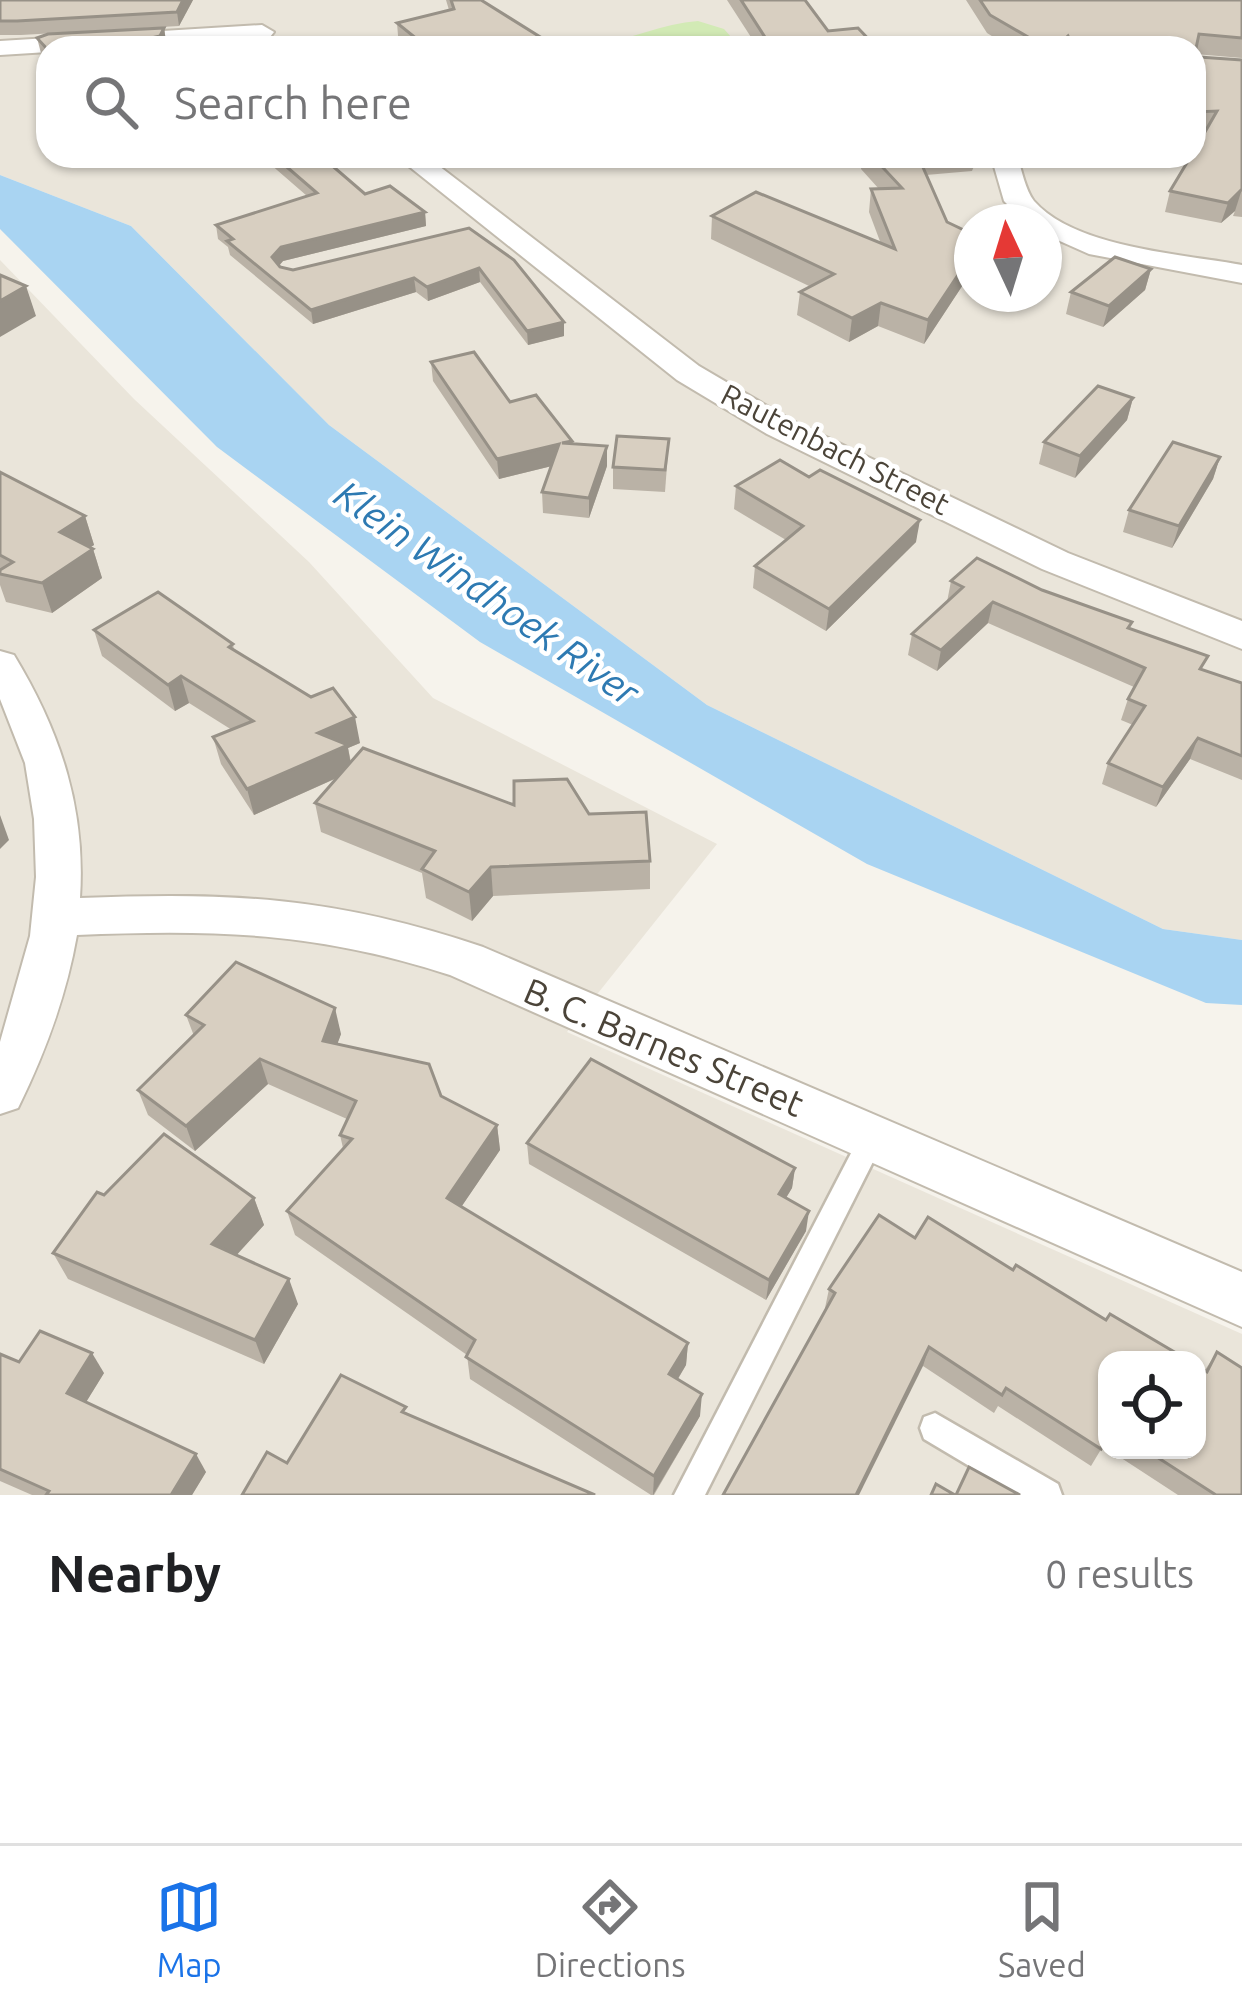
<!DOCTYPE html>
<html lang="en">
<head>
<meta charset="utf-8">
<style>
  :root { --surface:#fff; --page:#f2f2f2; --text:#202124; --muted:#757577; --line:#e0e0e0; --accent:#1a73e8 }
  body { margin:0; font-family:Ubuntu,sans-serif; background:var(--page); color:var(--text) }
  .controls { position:absolute; right:36px; bottom:36px; display:grid; overflow:hidden; border-radius:24px; box-shadow:0 3px 9px #0004 }
  .controls button { width:108px; height:108px; display:grid; place-items:center; padding:0; border:0; border-bottom:3px solid var(--line); background:var(--surface); color:var(--text); font:60px sans-serif }
  .compass { position:absolute; left:954px; top:204px; width:108px; height:108px; border-radius:50%; background:var(--surface); box-shadow:0 3px 9px #0004; rotate:356deg }
  .list { margin:0; padding:0; list-style:none }
  h2 { display:flex; justify-content:space-between; align-items:center; height:156px; margin:0; padding:0 48px; font-size:51px }
  h2 small { font-size:39px; font-weight:400; color:var(--muted) }
  .icon { flex:none; width:66px; height:66px; fill:none; stroke:currentColor; stroke-width:2; stroke-linecap:round; stroke-linejoin:round }
  .map { position:relative; flex:none; width:1242px; height:1495px; overflow:hidden }
  .search { position:absolute; background:var(--surface); box-shadow:0 3px 9px #0004; left:36px; right:36px; top:36px; height:132px; display:flex; align-items:center; gap:30px; box-sizing:border-box; padding:0 42px; border-radius:36px; color:var(--muted); font-size:45px }
  .sheet { height:348px; background:var(--surface) }
  nav { display:flex; justify-content:space-around; align-items:center; box-sizing:border-box; height:168px; border-top:3px solid var(--line); background:var(--surface); font-size:33px; color:var(--muted) }
  nav a { display:grid; justify-items:center; gap:6px }
  nav .on { color:var(--accent) }
  .map>svg:first-child { display:block }
</style>
</head>
<body>
<div class="map">
<svg width="1242" height="1495" viewBox="0 0 1242 1495">
  <rect width="100%" height="100%" fill="#f6f3ec"/>
  <!-- residential -->
  <g fill="#eae5da" fill-rule="evenodd">
    <path d="M 0,0 L 1242,0 L 1242,940 L 1163,929 L 707,705 L 329,425 L 131,226 L 0,175 ZM 48,48 L 1194,48 L 1194,156 L 48,156 ZM 972,222 L 1044,222 L 1044,294 L 972,294 Z"/>
    <path d="M 0,260 L 134,399 L 309,562 L 433,698 L 717,844 L 567,1032 L 1242,1334 L 1242,1495 L 0,1495 ZM 1107,1360 L 1197,1360 L 1197,1450 L 1107,1450 Z"/>
  </g>
  <!-- green -->
  <path fill="#d2eab5" d="M 698,21 L 724,29 L 739,46 L 596,48 C 629,38 663,24 698,21 Z"/>
  <!-- water -->
  <path fill="#a9d4f2" d="M 0,175 L 131,226 L 329,425 L 707,705 L 1163,929 L 1242,940 L 1242,1005 L 1206,1003 L 867,864 L 480,642 L 217,447 L 0,229 Z"/>
  <g fill="none" stroke-linecap="round" stroke-linejoin="round">
    <defs>
      <g id="service">
        <path d="M 872,1126 L 881,1130 L 885,1138 L 705,1495 L 674,1495 L 863,1130 Z"/>
        <path d="M 935,1413 L 1058,1484 L 1062,1495 L 1018,1495 L 924,1439 L 920,1428 L 924,1417 Z"/>
      </g>
      <g id="minor">
        <path d="M 262,25 L 274,32 L 270,37 L 48,48 L 48,52 L 0,55 L 0,41 Z"/>
        <path d="M 396,156 L 426,156 L 699,366 L 791,420 L 1068,553 L 1242,621 L 1242,649 L 1042,569 L 767,434 L 677,380 Z"/>
        <path d="M 991,156 L 1017,156 C 1022,170 1025,190 1034,201 C 1075,248 1183,254 1242,265 L 1242,283 L 1089,254 L 1044,234 L 1044,222 L 1025,222 L 1004,201 Z"/>
        <path d="M 0,651 L 14,655 C 60,731 86,808 80,898 C 234,892 335,897 483,947 L 1242,1272 L 1242,1327 L 450,975 C 318,932 215,929 77,935 C 66,997 46,1051 18,1108 L 0,1114 L 0,1042 L 30,936 L 36,877 L 34,819 L 25,763 L 0,699 Z"/>
      </g>
    </defs>
    <!-- service casing -->
    <use href="#service" stroke="#c2bbae" stroke-width="5"/>
    <!-- minor casing -->
    <use href="#minor" stroke="#c2bbae" stroke-width="4"/>
    <!-- service -->
    <use href="#service" fill="#fff" fill-rule="evenodd"/>
    <!-- minor -->
    <use href="#minor" fill="#fff" fill-rule="evenodd"/>
  </g>
  <!-- wall -->
  <g fill="#bab2a6">
    <path d="M 0,0 L 193,0 L 179,26 L 21,35 L 0,35 Z"/>
    <path d="M 446,0 L 451,0 L 545,48 L 399,48 L 397,23 L 449,10 Z"/>
    <path d="M 727,0 L 805,0 L 828,31 L 877,48 L 758,48 Z"/>
    <path d="M 966,0 L 1242,0 L 1242,58 L 1195,54 L 1199,57 L 1242,60 L 1242,217 L 1233,216 L 1235,211 L 1221,223 L 1165,212 L 1170,191 L 1205,131 L 1194,132 L 1194,48 L 1011,48 L 987,33 Z"/>
    <path d="M 164,28 L 167,48 L 48,48 L 48,63 L 42,57 L 37,38 Z"/>
    <path d="M 246,156 L 321,156 L 365,194 L 425,212 L 426,226 L 283,261 L 279,266 L 280,267 L 293,270 L 469,228 L 564,322 L 564,336 L 528,345 L 480,282 L 428,301 L 416,292 L 313,324 L 230,255 L 228,247 L 218,239 L 216,225 L 307,196 L 262,157 L 252,160 Z"/>
    <path d="M 862,156 L 978,156 L 972,171 L 926,175 L 947,222 L 972,234 L 972,271 L 924,344 L 878,326 L 849,342 L 797,315 L 800,292 L 809,286 L 711,239 L 712,216 L 881,244 L 869,212 L 871,189 L 879,189 L 861,169 Z"/>
    <path d="M 1151,269 L 1145,290 L 1103,327 L 1066,314 L 1071,292 Z"/>
    <path d="M 431,362 L 510,402 L 572,441 L 572,444 L 607,446 L 607,466 L 589,518 L 543,513 L 542,492 L 552,466 L 499,479 L 433,381 Z"/>
    <path d="M 1133,398 L 1127,420 L 1075,478 L 1039,464 L 1044,442 Z"/>
    <path d="M 669,439 L 665,492 L 613,489 L 613,467 Z"/>
    <path d="M 1220,457 L 1213,479 L 1172,548 L 1123,532 L 1129,510 Z"/>
    <path d="M 0,472 L 85,516 L 94,545 L 90,547 L 93,549 L 102,578 L 52,613 L 6,602 L 0,585 Z"/>
    <path d="M 736,486 L 916,542 L 826,631 L 753,588 L 755,566 L 786,540 L 734,509 Z"/>
    <path d="M 951,581 L 1042,590 L 1130,628 L 1202,670 L 1242,683 L 1242,780 L 1190,759 L 1156,807 L 1102,784 L 1108,763 L 1133,725 L 1121,720 L 1128,699 L 1134,687 L 988,623 L 937,671 L 908,655 L 912,634 L 947,602 Z"/>
    <path d="M 94,630 L 233,644 L 234,650 L 360,743 L 348,748 L 351,762 L 514,805 L 589,814 L 650,861 L 650,889 L 493,896 L 472,921 L 426,898 L 422,873 L 321,832 L 315,803 L 337,778 L 254,815 L 221,764 L 213,737 L 232,730 L 189,703 L 175,711 L 102,656 Z"/>
    <path d="M 186,1015 L 341,1034 L 337,1044 L 497,1125 L 500,1150 L 461,1207 L 688,1343 L 686,1365 L 678,1379 L 700,1416 L 654,1495 L 651,1495 L 470,1379 L 467,1355 L 295,1235 L 287,1211 L 343,1148 L 340,1135 L 347,1119 L 268,1084 L 195,1151 L 148,1115 L 138,1090 L 194,1036 Z"/>
    <path d="M 527,1143 L 795,1168 L 792,1188 L 786,1198 L 806,1231 L 766,1300 L 529,1164 Z"/>
    <path d="M 104,1195 L 254,1198 L 264,1225 L 236,1255 L 298,1304 L 264,1364 L 68,1279 L 53,1253 Z"/>
    <path d="M 829,1289 L 1107,1360 L 1107,1449 L 1103,1446 L 1091,1466 L 998,1406 L 994,1413 L 923,1366 L 825,1308 Z"/>
    <path d="M 1217,1352 L 1242,1495 L 1178,1495 L 1109,1450 L 1197,1450 L 1205,1370 Z"/>
    <path d="M 0,1354 L 19,1362 L 104,1373 L 86,1402 L 206,1472 L 192,1495 L 32,1495 L 0,1481 Z"/>
  </g>
  <!-- shaded-wall -->
  <g fill="#979187">
    <path d="M 183,0 L 193,0 L 179,26 L 177,12 Z"/>
    <path d="M 164,28 L 167,48 L 107,48 Z"/>
    <path d="M 1068,36 L 1066,48 L 1055,48 Z"/>
    <path d="M 545,40 L 545,48 L 515,48 Z"/>
    <path d="M 1242,189 L 1235,211 L 1221,223 L 1228,203 Z"/>
    <path d="M 425,212 L 426,226 L 283,261 L 274,271 L 272,257 L 281,247 Z"/>
    <path d="M 972,254 L 972,271 L 924,344 L 928,320 Z"/>
    <path d="M 479,268 L 480,282 L 428,301 L 427,287 Z"/>
    <path d="M 1151,269 L 1145,290 L 1103,327 L 1109,306 Z"/>
    <path d="M 414,278 L 416,292 L 313,324 L 311,310 Z"/>
    <path d="M 26,286 L 36,316 L 0,337 L 0,301 Z"/>
    <path d="M 881,303 L 878,326 L 849,342 L 852,318 Z"/>
    <path d="M 564,322 L 564,336 L 528,345 L 527,331 Z"/>
    <path d="M 1133,398 L 1127,420 L 1075,478 L 1080,456 Z"/>
    <path d="M 559,444 L 560,464 L 499,479 L 497,459 Z"/>
    <path d="M 607,446 L 607,466 L 589,518 L 589,498 Z"/>
    <path d="M 1220,457 L 1213,479 L 1172,548 L 1179,526 Z"/>
    <path d="M 85,516 L 94,545 L 69,561 L 60,532 Z"/>
    <path d="M 920,520 L 916,542 L 826,631 L 829,609 Z"/>
    <path d="M 93,549 L 102,578 L 52,613 L 42,583 Z"/>
    <path d="M 993,602 L 988,623 L 937,671 L 941,650 Z"/>
    <path d="M 181,676 L 189,703 L 175,711 L 168,685 Z"/>
    <path d="M 355,717 L 360,743 L 348,748 L 352,771 L 254,815 L 247,789 L 318,733 Z"/>
    <path d="M 1198,738 L 1190,759 L 1156,807 L 1163,787 Z"/>
    <path d="M 0,815 L 9,840 L 0,849 Z"/>
    <path d="M 491,867 L 493,896 L 472,921 L 469,892 Z"/>
    <path d="M 335,1008 L 341,1034 L 329,1067 L 323,1041 Z"/>
    <path d="M 260,1059 L 268,1084 L 195,1151 L 186,1126 Z"/>
    <path d="M 497,1125 L 500,1150 L 451,1222 L 447,1198 Z"/>
    <path d="M 795,1168 L 792,1188 L 776,1214 L 779,1194 Z"/>
    <path d="M 254,1198 L 264,1225 L 223,1270 L 212,1244 Z"/>
    <path d="M 809,1211 L 806,1231 L 766,1300 L 769,1280 Z"/>
    <path d="M 289,1279 L 298,1304 L 264,1364 L 255,1340 Z"/>
    <path d="M 688,1343 L 686,1365 L 668,1395 L 669,1374 Z"/>
    <path d="M 929,1347 L 923,1366 L 859,1495 L 856,1495 Z"/>
    <path d="M 92,1353 L 104,1373 L 80,1412 L 67,1393 Z"/>
    <path d="M 702,1394 L 700,1416 L 653,1495 L 654,1476 Z"/>
    <path d="M 196,1454 L 206,1472 L 192,1495 L 171,1495 Z"/>
  </g>
  <!-- building -->
  <g fill="#d8cfc1" stroke="#979187" stroke-width="3">
    <path d="M 0,0 L 183,0 L 177,12 L 17,21 L 0,21 Z"/>
    <path d="M 451,0 L 481,0 L 545,40 L 515,48 L 428,48 L 397,23 L 454,9 Z"/>
    <path d="M 741,0 L 805,0 L 828,31 L 858,28 L 877,48 L 772,48 Z"/>
    <path d="M 980,0 L 1242,0 L 1242,38 L 1199,34 L 1195,53 L 1199,57 L 1242,60 L 1242,189 L 1228,203 L 1170,191 L 1191,156 L 1194,156 L 1194,151 L 1217,111 L 1194,112 L 1194,48 L 1074,48 L 1068,36 L 1055,48 L 1047,48 L 990,15 Z"/>
    <path d="M 164,28 L 160,36 L 107,48 L 48,48 L 48,50 L 37,38 L 48,34 Z"/>
    <path d="M 274,156 L 321,156 L 365,194 L 390,186 L 425,212 L 281,247 L 272,257 L 280,267 L 293,270 L 469,228 L 514,260 L 564,322 L 527,331 L 479,268 L 427,287 L 414,278 L 311,310 L 227,241 L 233,239 L 216,225 L 317,193 Z"/>
    <path d="M 872,156 L 918,156 L 947,222 L 972,234 L 972,254 L 928,320 L 881,303 L 852,318 L 800,292 L 834,274 L 712,216 L 756,192 L 895,249 L 871,189 L 902,188 Z"/>
    <path d="M 1115,257 L 1151,269 L 1109,306 L 1071,292 Z"/>
    <path d="M 0,275 L 26,286 L 0,301 Z"/>
    <path d="M 474,352 L 510,402 L 536,395 L 572,441 L 562,443 L 607,446 L 589,498 L 542,492 L 559,444 L 497,459 L 431,362 Z"/>
    <path d="M 1098,386 L 1133,398 L 1080,456 L 1044,442 Z"/>
    <path d="M 617,436 L 669,439 L 665,470 L 613,467 Z"/>
    <path d="M 1173,442 L 1220,457 L 1179,526 L 1129,510 Z"/>
    <path d="M 780,460 L 809,477 L 820,470 L 920,520 L 829,609 L 755,566 L 803,526 L 736,486 Z"/>
    <path d="M 0,472 L 85,516 L 60,532 L 93,549 L 42,583 L 0,574 L 0,570 L 13,562 L 0,555 Z"/>
    <path d="M 977,558 L 1042,590 L 1132,622 L 1128,628 L 1208,656 L 1200,669 L 1242,683 L 1242,756 L 1198,738 L 1163,787 L 1108,763 L 1145,706 L 1128,699 L 1145,668 L 993,602 L 941,650 L 912,634 L 963,587 L 951,581 Z"/>
    <path d="M 158,592 L 233,644 L 229,647 L 311,697 L 333,688 L 355,717 L 318,733 L 348,745 L 247,789 L 213,737 L 253,721 L 181,676 L 168,685 L 94,630 Z"/>
    <path d="M 363,748 L 514,805 L 514,781 L 567,779 L 589,814 L 646,812 L 650,861 L 491,867 L 469,892 L 422,869 L 435,851 L 315,803 Z"/>
    <path d="M 236,962 L 335,1008 L 323,1041 L 429,1064 L 441,1096 L 497,1125 L 447,1198 L 688,1343 L 669,1374 L 702,1394 L 654,1476 L 466,1357 L 475,1340 L 287,1211 L 352,1139 L 340,1135 L 356,1101 L 260,1059 L 186,1126 L 138,1090 L 204,1025 L 186,1015 Z"/>
    <path d="M 591,1059 L 795,1168 L 779,1194 L 809,1211 L 769,1280 L 527,1143 Z"/>
    <path d="M 164,1134 L 254,1198 L 212,1244 L 289,1279 L 255,1340 L 53,1253 L 97,1192 L 104,1195 Z"/>
    <path d="M 879,1215 L 915,1238 L 928,1217 L 1013,1270 L 1016,1265 L 1106,1320 L 1110,1314 L 1188,1360 L 1107,1360 L 1107,1437 L 1101,1449 L 1006,1388 L 1002,1395 L 929,1347 L 856,1495 L 723,1495 L 835,1293 L 829,1289 Z"/>
    <path d="M 40,1331 L 92,1353 L 67,1393 L 196,1454 L 171,1495 L 46,1495 L 49,1491 L 0,1469 L 0,1354 L 19,1362 Z"/>
    <path d="M 1217,1352 L 1242,1368 L 1242,1495 L 1216,1495 L 1146,1450 L 1197,1450 L 1197,1366 L 1207,1372 Z"/>
    <path d="M 341,1375 L 406,1407 L 402,1412 L 595,1495 L 242,1495 L 267,1452 L 287,1463 Z"/>
    <path d="M 969,1467 L 1020,1495 L 956,1495 Z"/>
    <path d="M 936,1484 L 955,1495 L 931,1495 Z"/>
  </g>
  <g text-anchor="middle" stroke-width="9" stroke-linejoin="round" paint-order="stroke">
    <!-- far-street labels -->
    <g font-size="30" fill="#4b4439" stroke="#fff">
      <text transform="translate(835 450) rotate(27)" y="10">Rautenbach Street</text>
    </g>
    <!-- street labels -->
    <g font-size="36" fill="#4b4439" stroke="#fff">
      <text transform="translate(664 1047) rotate(23)" y="13">B. C. Barnes Street</text>
    </g>
    <!-- water labels -->
    <g font-size="39" font-style="italic" fill="#2e7ab2" stroke="#fff">
      <text transform="translate(487 593) rotate(35)" y="14">Klein Windhoek River</text>
    </g>
  </g>
</svg>
<div class="controls">
<button><svg class="icon" aria-label="locate" viewBox="0 0 24 24"><circle cx="12" cy="12" r="6"/><path d="M12 2v4M12 18v4M2 12h4M18 12h4"/></svg></button>
</div>
<svg class="compass" viewBox="-18 -18 36 36"><path d="M0-13l5 13h-10z" fill="#e53935"/><path d="M0 13l5-13h-10z" fill="#757577"/></svg>
<div class="search"><svg class="icon" aria-label="search" viewBox="0 0 24 24"><circle cx="10" cy="10" r="6"/><path d="M15 15l6 6"/></svg>Search here</div>
</div>
<section class="sheet">
<h2>Nearby<small>0 results</small></h2>
<ul class="list">
</ul>
</section>
<nav>
<a class="on"><svg class="icon" aria-label="map" viewBox="0 0 24 24"><path d="M3 6l6-2 6 2 6-2v14l-6 2-6-2-6 2zM9 4v14M15 6v14"/></svg>Map</a>
<a><svg class="icon" aria-label="directions" viewBox="0 0 24 24"><path d="M12 3l9 9-9 9-9-9zM9 14v-3h6M13 9l2 2-2 2"/></svg>Directions</a>
<a><svg class="icon" aria-label="saved" viewBox="0 0 24 24"><path d="M7 4h10v16l-5-4-5 4z"/></svg>Saved</a>
</nav>
</body>
</html>
